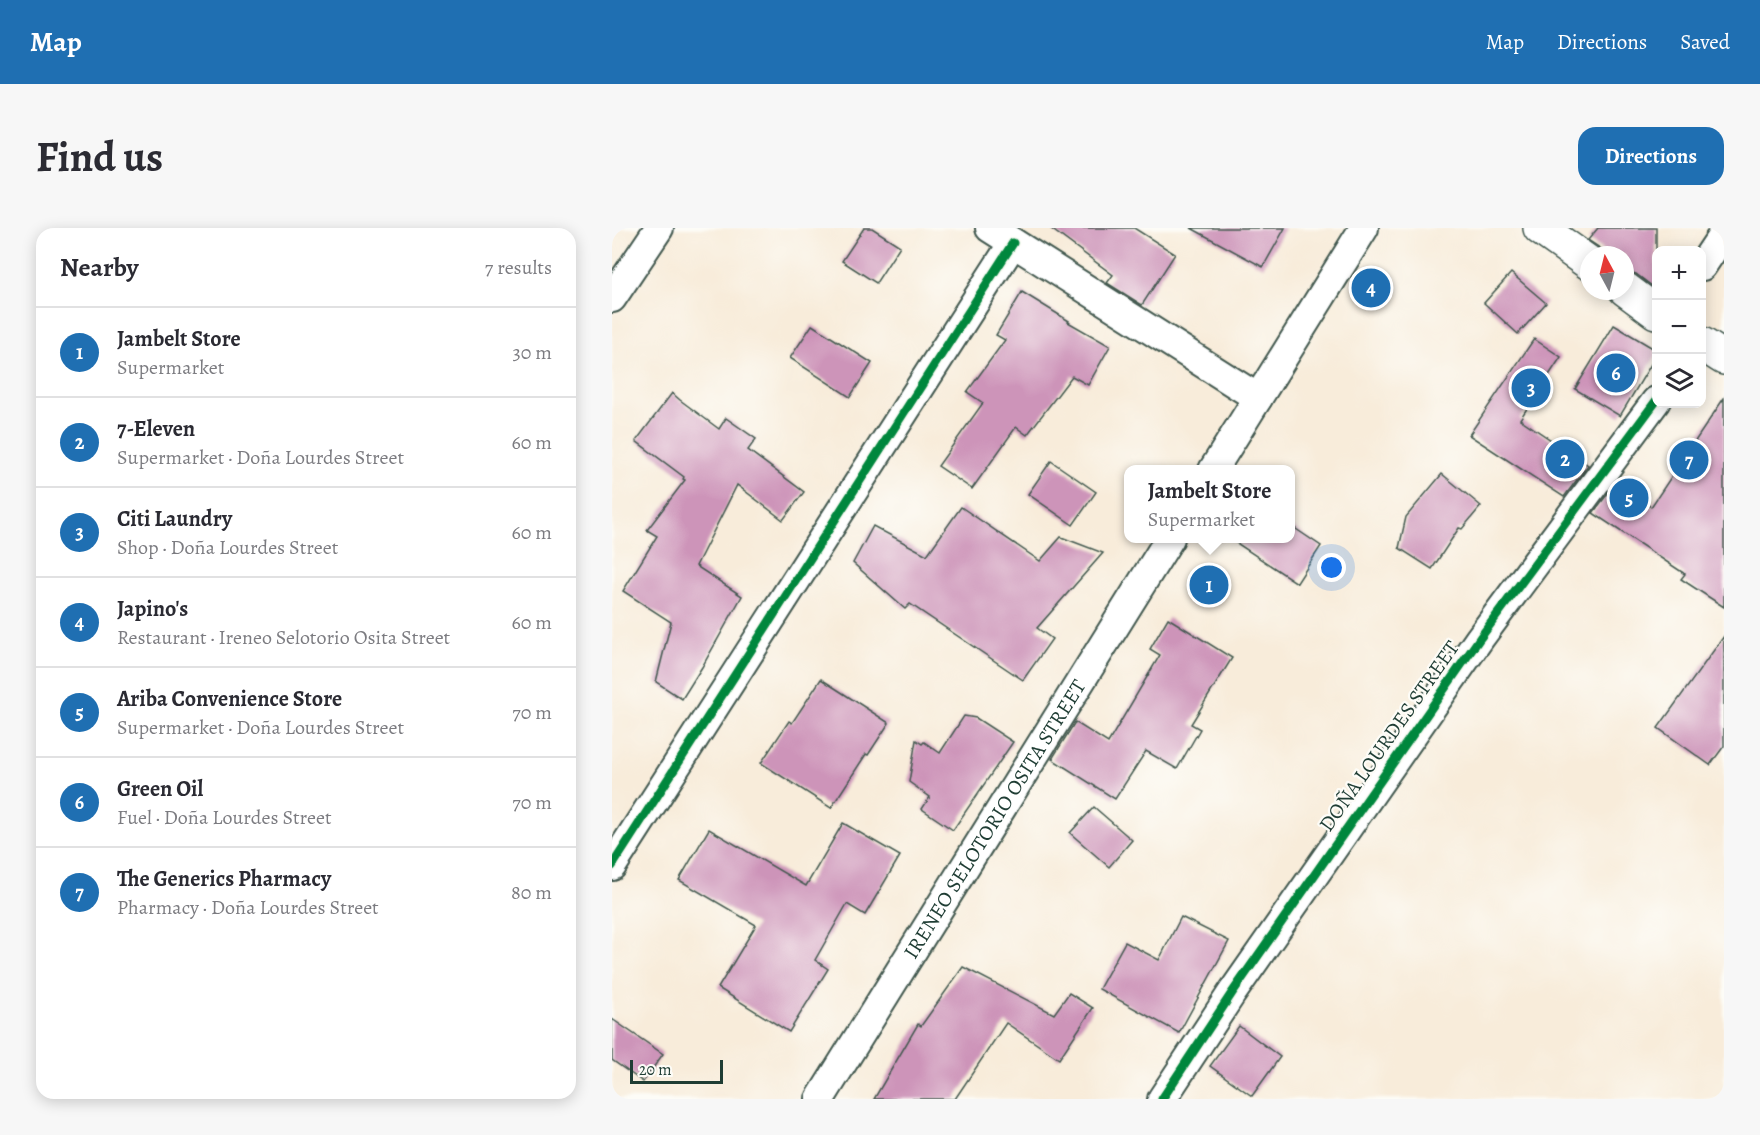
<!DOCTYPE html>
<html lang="en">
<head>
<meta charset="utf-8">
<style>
  :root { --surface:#fff; --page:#f7f7f7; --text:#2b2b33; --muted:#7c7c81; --line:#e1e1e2; --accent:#1f6fb2 }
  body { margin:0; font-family:Alegreya,serif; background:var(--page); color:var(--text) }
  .controls { position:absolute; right:18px; top:18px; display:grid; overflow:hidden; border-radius:12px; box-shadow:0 3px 15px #0003 }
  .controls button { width:54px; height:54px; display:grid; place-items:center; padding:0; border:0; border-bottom:2px solid var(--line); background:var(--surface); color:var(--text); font:30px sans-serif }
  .compass { position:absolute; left:968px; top:18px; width:54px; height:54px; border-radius:50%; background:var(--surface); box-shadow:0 3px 15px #0003; rotate:353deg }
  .scale { position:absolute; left:18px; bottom:15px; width:93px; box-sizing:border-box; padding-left:6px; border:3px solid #1f3d34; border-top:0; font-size:16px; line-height:21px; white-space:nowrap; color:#1f3d34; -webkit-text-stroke:4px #fdfcf7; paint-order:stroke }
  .you { position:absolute; left:720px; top:340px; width:21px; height:21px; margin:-15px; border:4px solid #fff; border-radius:50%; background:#1a73e8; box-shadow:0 0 0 9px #1a73e833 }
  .badge { display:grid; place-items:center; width:39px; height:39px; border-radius:50%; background:var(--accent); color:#fff; font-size:20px; font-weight:700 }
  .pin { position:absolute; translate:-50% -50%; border:3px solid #fff; box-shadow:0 2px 6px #0006 }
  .popup { position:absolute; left:512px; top:237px; width:171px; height:78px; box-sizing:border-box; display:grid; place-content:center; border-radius:12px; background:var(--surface); filter:drop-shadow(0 2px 4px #0005); font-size:20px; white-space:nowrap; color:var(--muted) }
  .popup b { font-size:22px; color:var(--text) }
  .popup::after { content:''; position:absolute; left:50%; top:100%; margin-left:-12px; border:12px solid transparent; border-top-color:var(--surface) }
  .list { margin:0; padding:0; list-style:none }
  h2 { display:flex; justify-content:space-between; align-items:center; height:78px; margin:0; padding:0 24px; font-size:26px }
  h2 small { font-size:20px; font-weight:400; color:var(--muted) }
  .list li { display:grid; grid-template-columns:39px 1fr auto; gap:18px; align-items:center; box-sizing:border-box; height:90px; padding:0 24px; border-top:2px solid var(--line) }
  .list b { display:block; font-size:22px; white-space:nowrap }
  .list p { margin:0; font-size:20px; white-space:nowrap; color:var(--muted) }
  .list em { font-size:20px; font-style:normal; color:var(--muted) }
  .icon { flex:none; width:33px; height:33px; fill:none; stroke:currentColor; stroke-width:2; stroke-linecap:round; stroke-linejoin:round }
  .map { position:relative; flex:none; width:1112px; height:871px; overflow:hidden; border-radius:18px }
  header { display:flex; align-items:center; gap:36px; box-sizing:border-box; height:84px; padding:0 30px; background:var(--accent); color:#fff }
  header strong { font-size:28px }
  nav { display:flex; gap:33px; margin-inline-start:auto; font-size:21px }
  .intro { display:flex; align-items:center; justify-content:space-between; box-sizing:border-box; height:144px; padding:0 36px }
  h1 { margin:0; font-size:42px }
  .button { padding:15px 27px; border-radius:18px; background:var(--accent); color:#fff; font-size:21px; font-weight:700 }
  main { display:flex; gap:36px; padding:0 36px }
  aside { flex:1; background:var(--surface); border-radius:18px; box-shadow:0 3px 15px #0003 }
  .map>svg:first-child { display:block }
</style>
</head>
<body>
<header>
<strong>Map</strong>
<nav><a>Map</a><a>Directions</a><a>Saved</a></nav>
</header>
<div class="intro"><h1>Find us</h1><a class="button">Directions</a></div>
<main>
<aside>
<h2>Nearby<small>7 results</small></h2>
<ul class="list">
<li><span class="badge">1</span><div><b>Jambelt Store</b><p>Supermarket</p></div><em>30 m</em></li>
<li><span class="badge">2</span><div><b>7-Eleven</b><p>Supermarket · Doña Lourdes Street</p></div><em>60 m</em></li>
<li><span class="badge">3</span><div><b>Citi Laundry</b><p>Shop · Doña Lourdes Street</p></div><em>60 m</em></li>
<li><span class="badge">4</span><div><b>Japino's</b><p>Restaurant · Ireneo Selotorio Osita Street</p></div><em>60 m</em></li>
<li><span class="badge">5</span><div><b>Ariba Convenience Store</b><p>Supermarket · Doña Lourdes Street</p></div><em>70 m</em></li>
<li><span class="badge">6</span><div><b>Green Oil</b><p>Fuel · Doña Lourdes Street</p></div><em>70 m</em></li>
<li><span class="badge">7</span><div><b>The Generics Pharmacy</b><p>Pharmacy · Doña Lourdes Street</p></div><em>80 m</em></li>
</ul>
</aside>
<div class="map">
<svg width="1112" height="871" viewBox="0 0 1112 871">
  <rect width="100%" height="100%" fill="#fdfcf7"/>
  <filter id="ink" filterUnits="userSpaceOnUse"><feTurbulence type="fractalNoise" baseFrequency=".0167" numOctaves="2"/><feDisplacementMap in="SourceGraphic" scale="12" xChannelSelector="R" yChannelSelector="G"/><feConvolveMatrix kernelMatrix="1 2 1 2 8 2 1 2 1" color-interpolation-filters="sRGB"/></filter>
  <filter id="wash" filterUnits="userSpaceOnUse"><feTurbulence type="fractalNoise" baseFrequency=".008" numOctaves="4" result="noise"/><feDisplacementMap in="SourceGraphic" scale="24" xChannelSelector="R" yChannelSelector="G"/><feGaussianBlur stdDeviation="1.35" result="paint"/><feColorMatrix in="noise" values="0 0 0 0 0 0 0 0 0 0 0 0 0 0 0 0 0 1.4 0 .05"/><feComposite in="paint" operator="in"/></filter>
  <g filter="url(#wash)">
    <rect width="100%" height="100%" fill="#f8ecda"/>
    <g id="blocks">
      <!-- building -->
      <g fill="#cd94b9">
        <path d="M 252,0 L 260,0 L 288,18 L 264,55 L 230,33 Z"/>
        <path d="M 438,0 L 522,0 L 563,26 L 530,77 L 495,55 L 501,47 Z"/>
        <path d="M 579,0 L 673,0 L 651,39 Z"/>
        <path d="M 986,0 L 1044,0 L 1044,61 L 1024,46 L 1013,43 L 1013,27 L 994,27 L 988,20 L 976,12 Z"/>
        <path d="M 899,45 L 934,75 L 906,106 L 872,75 Z"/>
        <path d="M 410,64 L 457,93 L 456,94 L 498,118 L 476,157 L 460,148 L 415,207 L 404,199 L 360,261 L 326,238 L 371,175 L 355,164 L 393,112 L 384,107 Z"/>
        <path d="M 200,97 L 260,135 L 238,169 L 178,130 Z"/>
        <path d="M 1002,97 L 1044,122 L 1044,128 L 1008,188 L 963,161 Z"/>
        <path d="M 922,111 L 949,129 L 908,191 L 976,237 L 952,269 L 857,207 Z"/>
        <path d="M 60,165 L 68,172 L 107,201 L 114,190 L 144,211 L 136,222 L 192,264 L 171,292 L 125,257 L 84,338 L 130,368 L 90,439 L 70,471 L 44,454 L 59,394 L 11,363 L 45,308 L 35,302 L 73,252 L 71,251 L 72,249 L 24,213 Z"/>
        <path d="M 1112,170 L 1112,379 L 1069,351 L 1073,346 L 981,285 L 1004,255 L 1039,279 Z"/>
        <path d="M 439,233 L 484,264 L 461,297 L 416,266 Z"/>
        <path d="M 830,246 L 869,278 L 850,301 L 847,300 L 820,341 L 787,320 L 794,289 Z"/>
        <path d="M 349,279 L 428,333 L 449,309 L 491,325 L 425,400 L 440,411 L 411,452 L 298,376 L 293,381 L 241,335 L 261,298 L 315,327 Z"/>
        <path d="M 678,297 L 709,318 L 685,355 L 617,310 L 678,310 Z"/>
        <path d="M 556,390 L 620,430 L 579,496 L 588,501 L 565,541 L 534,523 L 503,571 L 440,531 L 463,494 L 496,515 L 548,427 L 538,421 Z"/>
        <path d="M 1112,408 L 1112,518 L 1098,537 L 1046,500 Z"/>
        <path d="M 209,451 L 277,495 L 256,527 L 254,526 L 219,580 L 149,535 L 177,493 L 180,495 Z"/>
        <path d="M 352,488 L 364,490 L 401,514 L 341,602 L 310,581 L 318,569 L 297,554 L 304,512 L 310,516 L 312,514 L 328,525 Z"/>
        <path d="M 482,579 L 520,612 L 497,639 L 458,605 Z"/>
        <path d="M 231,595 L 288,628 L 253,687 L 235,676 L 203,732 L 216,741 L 177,804 L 106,760 L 144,697 L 67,652 L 97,601 L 194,658 Z"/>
        <path d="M 569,689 L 617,713 L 567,805 L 487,761 L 513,714 L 547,732 Z"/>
        <path d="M 351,739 L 442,786 L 457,765 L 481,780 L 447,831 L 394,795 L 343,871 L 262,871 L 306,796 L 309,798 Z"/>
        <path d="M 0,791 L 51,826 L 31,854 L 0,832 Z"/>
        <path d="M 627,798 L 668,829 L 640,868 L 598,838 Z"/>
      </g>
    </g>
  </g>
  <g filter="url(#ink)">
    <use href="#blocks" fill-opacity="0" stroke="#40574d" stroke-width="1.5"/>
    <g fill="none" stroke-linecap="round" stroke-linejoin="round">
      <defs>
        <g id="minor">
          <path d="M 378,0 L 646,170"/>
          <path d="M 1090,38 L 1112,5"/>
          <path d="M 0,70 L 47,0"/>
          <path d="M 601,242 L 752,0"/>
          <path d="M 0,638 L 401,15"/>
          <path id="s1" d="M 208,871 L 558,310"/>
          <path d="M 550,871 L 620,765 L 868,410 L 1044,173"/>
        </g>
        <g id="secondary">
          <path d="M 928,0 L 977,35"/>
          <path d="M 1013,61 L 1044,84"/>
          <path d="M 1090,116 L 1112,130"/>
        </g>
      </defs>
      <!-- minor casing -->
      <use href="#minor" stroke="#40574d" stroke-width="32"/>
      <!-- secondary casing -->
      <use href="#secondary" stroke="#40574d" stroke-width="36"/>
      <!-- minor -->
      <use href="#minor" stroke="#fff" stroke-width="28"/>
      <!-- secondary -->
      <use href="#secondary" stroke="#fff" stroke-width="33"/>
      <defs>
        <g id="cycleway">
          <path d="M 0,638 L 401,15"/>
          <path d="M 550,871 L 620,765 L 868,410 L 1044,173"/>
        </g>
      </defs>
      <!-- cycleway casing -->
      <use href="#cycleway" stroke="#fdfcf7" stroke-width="13"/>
      <!-- cycleway -->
      <use href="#cycleway" stroke="#00873e" stroke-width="9"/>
    </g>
  </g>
  <g text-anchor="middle" stroke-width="4.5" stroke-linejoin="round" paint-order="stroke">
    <!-- street labels -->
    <g font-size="21" fill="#1f3d34" stroke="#fdfcf7">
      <text transform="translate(777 508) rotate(-55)" y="7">DOÑA LOURDES STREET</text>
      <text dy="7" stroke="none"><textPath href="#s1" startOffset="330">IRENEO SELOTORIO OSITA STREET</textPath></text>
    </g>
  </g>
</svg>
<div class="controls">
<button>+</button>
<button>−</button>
<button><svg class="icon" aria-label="layers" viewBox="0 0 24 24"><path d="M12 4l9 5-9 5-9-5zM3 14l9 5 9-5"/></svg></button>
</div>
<svg class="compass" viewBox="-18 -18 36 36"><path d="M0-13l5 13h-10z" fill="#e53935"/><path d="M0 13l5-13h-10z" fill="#7c7c81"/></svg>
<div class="scale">20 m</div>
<div class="you"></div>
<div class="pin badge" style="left:597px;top:357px">1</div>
<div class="popup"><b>Jambelt Store</b>Supermarket</div>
<div class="pin badge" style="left:953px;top:231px">2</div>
<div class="pin badge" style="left:919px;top:160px">3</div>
<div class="pin badge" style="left:759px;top:60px">4</div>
<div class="pin badge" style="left:1017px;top:270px">5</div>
<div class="pin badge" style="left:1004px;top:145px">6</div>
<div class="pin badge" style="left:1077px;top:232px">7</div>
</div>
</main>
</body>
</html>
